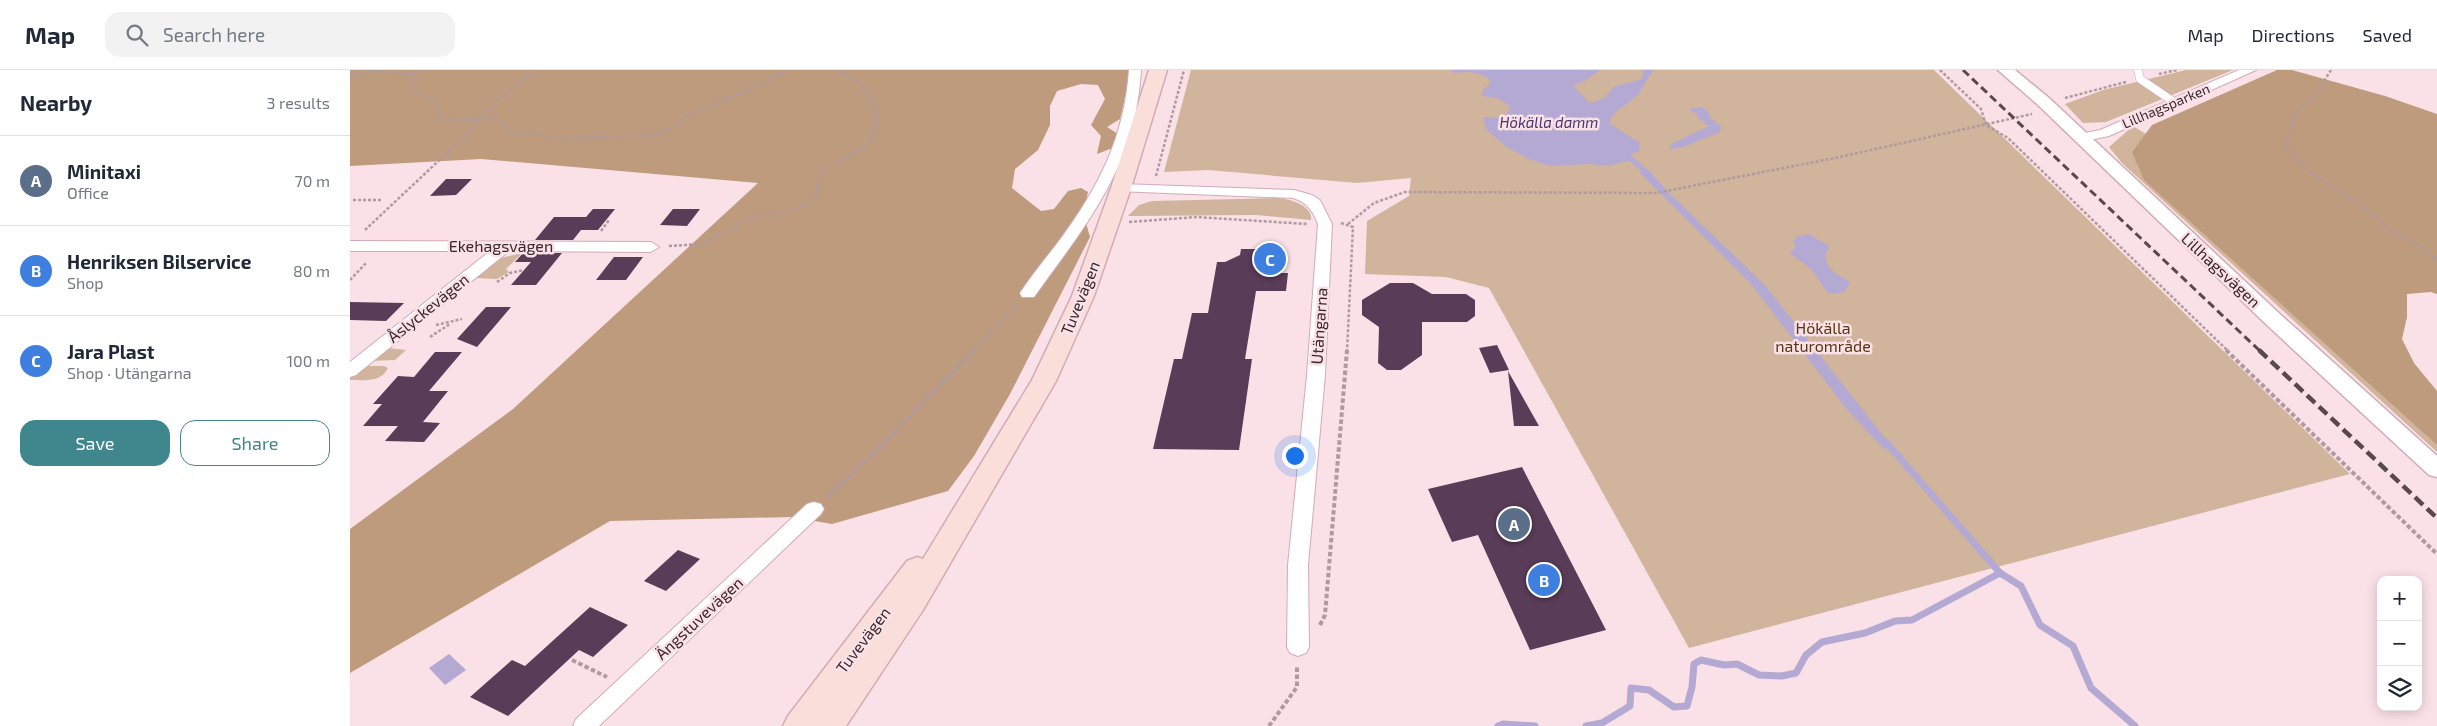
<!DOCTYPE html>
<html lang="en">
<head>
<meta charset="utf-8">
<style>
  :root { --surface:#fff; --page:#f2f2f3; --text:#1f2937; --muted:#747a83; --line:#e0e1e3; --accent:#3f878c }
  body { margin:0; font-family:"Exo 2",sans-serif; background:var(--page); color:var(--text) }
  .controls { position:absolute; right:15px; bottom:15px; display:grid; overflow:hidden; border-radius:10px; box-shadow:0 2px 12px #0003 }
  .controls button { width:45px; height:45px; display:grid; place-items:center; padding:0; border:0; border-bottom:1px solid var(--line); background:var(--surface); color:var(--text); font:25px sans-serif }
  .you { position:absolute; left:944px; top:385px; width:18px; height:18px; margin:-12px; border:4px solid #fff; border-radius:50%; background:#1a73e8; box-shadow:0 0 0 8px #1a73e833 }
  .badge { display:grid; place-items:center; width:32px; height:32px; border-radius:50%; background:var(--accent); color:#fff; font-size:16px; font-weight:700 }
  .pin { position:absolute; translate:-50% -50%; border:2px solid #fff; box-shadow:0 1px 5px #0006 }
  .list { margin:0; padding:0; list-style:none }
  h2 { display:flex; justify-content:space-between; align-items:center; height:65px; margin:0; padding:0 20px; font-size:21px }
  h2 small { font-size:16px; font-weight:400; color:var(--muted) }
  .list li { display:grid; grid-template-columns:32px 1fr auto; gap:15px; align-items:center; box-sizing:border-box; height:90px; padding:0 20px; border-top:1px solid var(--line) }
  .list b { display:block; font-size:19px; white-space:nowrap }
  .list p { margin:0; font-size:16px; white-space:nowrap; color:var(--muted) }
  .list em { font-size:16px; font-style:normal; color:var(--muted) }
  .actions { display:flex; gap:10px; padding:15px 20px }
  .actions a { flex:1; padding:11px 0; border:1px solid var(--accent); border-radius:15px; text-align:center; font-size:18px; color:var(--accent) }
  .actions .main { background:var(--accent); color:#fff }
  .icon { flex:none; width:28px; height:28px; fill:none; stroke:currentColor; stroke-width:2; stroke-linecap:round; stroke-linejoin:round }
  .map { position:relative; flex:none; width:2087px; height:656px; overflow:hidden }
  header { display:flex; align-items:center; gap:30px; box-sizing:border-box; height:70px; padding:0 25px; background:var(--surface); border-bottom:1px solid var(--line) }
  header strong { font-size:24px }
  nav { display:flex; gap:28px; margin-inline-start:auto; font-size:18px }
  .search { width:350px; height:45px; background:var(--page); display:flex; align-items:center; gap:12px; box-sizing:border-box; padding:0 18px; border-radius:15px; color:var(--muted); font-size:19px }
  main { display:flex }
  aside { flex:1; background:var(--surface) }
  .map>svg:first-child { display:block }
</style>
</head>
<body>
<header>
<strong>Map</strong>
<div class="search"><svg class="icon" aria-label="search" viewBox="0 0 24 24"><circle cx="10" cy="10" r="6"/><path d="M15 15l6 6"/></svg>Search here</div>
<nav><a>Map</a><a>Directions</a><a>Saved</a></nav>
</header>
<main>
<aside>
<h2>Nearby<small>3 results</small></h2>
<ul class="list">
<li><span class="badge" style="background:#5c6f8a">A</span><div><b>Minitaxi</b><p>Office</p></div><em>70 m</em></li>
<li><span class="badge" style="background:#3f7fe0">B</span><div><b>Henriksen Bilservice</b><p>Shop</p></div><em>80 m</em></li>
<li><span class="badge" style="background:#3f7fe0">C</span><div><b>Jara Plast</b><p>Shop · Utängarna</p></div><em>100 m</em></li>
</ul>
<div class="actions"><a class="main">Save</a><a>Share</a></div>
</aside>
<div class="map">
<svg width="2087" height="656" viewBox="0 0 2087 656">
  <rect width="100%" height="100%" fill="#fae1e7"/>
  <!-- green -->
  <g fill="#d0b49c">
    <path d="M 841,0 L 1584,0 L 2000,404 L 1339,578 L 1139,218 L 1096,207 L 1015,204 L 1017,151 L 1059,126 L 1061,108 L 1007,113 L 858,100 L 814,102 Z"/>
    <path d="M 1836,0 L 1883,0 L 1756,52 L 1733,53 L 1715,34 L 1753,20 Z"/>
    <path d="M 1783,56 L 1796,64 L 1782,82 L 2087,375 L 2087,382 L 1772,93 L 1759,77 Z"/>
    <path d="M 928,128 C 939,129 963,135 961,150 L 906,145 L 778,146 L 789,135 L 802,131 Z"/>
    <path d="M 172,183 L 156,199 L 159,202 L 147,209 L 124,208 L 151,188 Z"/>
    <path d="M 37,278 L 56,280 L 45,290 L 21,291 Z"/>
    <path d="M 14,296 L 34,296 L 38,298 C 31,313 13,310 0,310 L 0,307 Z"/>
  </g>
  <!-- forest -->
  <g fill="#be9b7d">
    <path d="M 0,0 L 778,0 L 778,14 L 770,49 L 757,57 L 768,64 L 765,77 L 747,84 L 751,66 L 741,55 L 755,29 L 748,15 L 731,14 L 707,21 L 700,36 L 700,55 L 688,80 L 665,99 L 662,118 L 691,141 L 704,139 L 718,121 L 731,118 L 738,122 L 733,143 L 740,167 L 660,324 L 624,386 L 598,421 L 482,454 L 442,447 L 260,451 L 0,603 L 0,459 L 163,339 L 408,113 L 131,89 L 0,96 Z"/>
    <path d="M 1927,0 L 1942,0 L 2035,26 L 2087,44 L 2087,224 L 2081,222 L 2057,224 L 2057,247 L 2052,269 L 2064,293 L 2087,321 L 2087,375 L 1794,110 L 1782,82 L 1802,55 Z"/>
  </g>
  <!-- water -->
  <g fill="#b3a9d2">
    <path d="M 1102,0 L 1250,0 L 1233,12 L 1223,15 L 1238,32 L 1242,33 L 1256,27 L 1263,17 L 1292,9 L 1293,0 L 1304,0 C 1298,7 1294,16 1289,23 C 1278,36 1265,38 1259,53 L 1290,73 L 1289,81 L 1280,85 L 1283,90 L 1257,96 L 1240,94 L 1199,96 L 1179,89 L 1155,76 L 1136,59 L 1133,47 L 1152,48 L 1160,40 L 1158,35 L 1147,28 L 1132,26 L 1133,20 L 1141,13 C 1133,0 1116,2 1102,3 Z"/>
    <path d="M 1351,37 L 1357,40 L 1361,49 L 1371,56 L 1370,62 L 1331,78 L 1320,79 L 1321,74 L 1359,56 L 1349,49 L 1347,44 L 1340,41 L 1342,38 Z"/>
    <path d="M 1289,102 L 1300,102 L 1319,123 L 1414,214 L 1542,377 L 1534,379 L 1498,341 L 1401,214 Z"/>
    <path d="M 1458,164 L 1478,175 L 1479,180 L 1475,182 C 1477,205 1487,201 1500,213 L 1494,222 L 1484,224 L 1477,222 L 1462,200 L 1440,183 L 1446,176 L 1443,172 L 1446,167 Z"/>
    <path d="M 99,584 L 116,600 L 95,615 L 79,598 Z"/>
  </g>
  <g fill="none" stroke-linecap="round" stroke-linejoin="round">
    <!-- stream-far1 -->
    <path stroke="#b3a9d2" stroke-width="5" d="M 1278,86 L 1302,107"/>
    <!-- stream -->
    <g stroke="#b3a9d2" stroke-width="7">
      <path d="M 1535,371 L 1650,503 L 1671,516 L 1690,555 L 1723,576 L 1741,618 L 1785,656"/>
      <path d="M 1148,656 L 1153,654 L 1185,656"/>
      <path d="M 1236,656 L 1252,653 L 1280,636 L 1281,618 L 1299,620 L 1324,637 L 1337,636 L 1342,617 L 1344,594 L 1351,590 L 1374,595 L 1387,594 L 1409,605 L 1432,606 L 1446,603 L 1456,585 L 1472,572 L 1515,563 L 1545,551 L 1562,550 L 1650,503"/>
    </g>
  </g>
  <!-- building -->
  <g fill="#593c58">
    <path d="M 96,109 L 122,109 L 106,125 L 80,126 Z"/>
    <path d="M 243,139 L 265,139 L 248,160 L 231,160 L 223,170 L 185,170 L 204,147 L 236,147 Z"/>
    <path d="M 323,139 L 350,139 L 337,156 L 310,155 Z"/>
    <path d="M 891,179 L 926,179 L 923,203 L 938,203 L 936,221 L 906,221 L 895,289 L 902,289 L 889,380 L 803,379 L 824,289 L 832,289 L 842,243 L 858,243 L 867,192 L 875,192 L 890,185 Z"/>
    <path d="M 173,183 L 212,183 L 186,215 L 161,215 L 181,192 L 165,192 Z"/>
    <path d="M 264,187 L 293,187 L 276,210 L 246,210 Z"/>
    <path d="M 1040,213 L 1063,213 L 1082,224 L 1116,224 L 1125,230 L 1125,246 L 1117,252 L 1072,252 L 1072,285 L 1051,300 L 1037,300 L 1028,293 L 1029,257 L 1012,245 L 1012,230 Z"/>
    <path d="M 0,232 L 54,233 L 36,251 L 0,250 Z"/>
    <path d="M 136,237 L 161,237 L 127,277 L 107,269 Z"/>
    <path d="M 1147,275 L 1159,300 L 1140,303 L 1129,278 Z"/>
    <path d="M 85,282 L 112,282 L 79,321 L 98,321 L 73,352 L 90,353 L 74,372 L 35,371 L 48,356 L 13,356 L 32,334 L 23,334 L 48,306 L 64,307 Z"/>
    <path d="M 1158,301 L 1189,356 L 1164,356 Z"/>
    <path d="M 1172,397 L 1256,560 L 1180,580 L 1128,465 L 1102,472 L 1078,419 Z"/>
    <path d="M 328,480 L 350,489 L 316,521 L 294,511 Z"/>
    <path d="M 240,537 L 278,555 L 243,587 L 229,580 L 158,646 L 120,627 L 162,590 L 175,596 Z"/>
  </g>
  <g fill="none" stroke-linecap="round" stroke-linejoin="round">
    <defs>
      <path id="service" d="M 1788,0 L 1790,9 L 1824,32"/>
      <g id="minor">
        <path d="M 779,0 L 791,0 C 786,96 738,152 684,227 L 672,227 L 670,223 C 682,205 696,188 709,171 C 749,117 774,68 779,0 Z"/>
        <path d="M 1889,0 L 1906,0 L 1759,66 L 1730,72 L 1723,68 L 1725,65 L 1750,60 Z"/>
        <path d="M 771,114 L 944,120 L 962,125 L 970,130 L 982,154 L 975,305 L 958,495 L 959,577 L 956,583 L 948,586 L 940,583 L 937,577 L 938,495 L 957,305 L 968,154 C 962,140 958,133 943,128 L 766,121 L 764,118 Z"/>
        <path d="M 0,171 L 301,172 L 309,177 L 301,182 L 159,181 L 6,305 L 0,307 L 0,292 L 140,181 L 0,181 Z"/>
        <path d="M 464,432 L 471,434 L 474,439 L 471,444 L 249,656 L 223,656 L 226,649 L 457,434 Z"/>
      </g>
      <path id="tertiary" d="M 1648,0 L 1665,0 L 1699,28 L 1932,246 L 2087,386 L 2087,407 L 2079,405 L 1918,256 L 1687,34 Z"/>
      <path id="secondary" d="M 799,0 L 817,0 L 781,118 L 744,226 L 706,311 L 573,540 L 496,656 L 433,656 L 438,646 L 557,491 L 567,487 L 573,489 L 682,310 L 722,226 L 761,118 Z"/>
    </defs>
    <!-- service casing -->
    <use href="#service" stroke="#d2abb6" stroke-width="9"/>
    <!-- minor casing -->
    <use href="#minor" stroke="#d2abb6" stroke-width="2"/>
    <!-- tertiary casing -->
    <use href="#tertiary" stroke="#d2abb6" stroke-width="3"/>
    <!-- secondary casing -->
    <use href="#secondary" stroke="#d2abb6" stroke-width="3"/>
    <!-- path-far1 -->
    <g stroke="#af9a9f" stroke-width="2.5" stroke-dasharray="3 2" stroke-linecap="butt">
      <path d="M 74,0 L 63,4 L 61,18 L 86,32 L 89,48 L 99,50 L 130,49"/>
      <path d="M 1590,0 L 1631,39 L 1636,55 L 1658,68 L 1878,281"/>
      <path d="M 1981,0 L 1964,27 L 1946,40 L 1936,76 L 1960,102 L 2021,143 L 2038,158 L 2072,177 L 2087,190"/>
      <path d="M 1809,4 L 1827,0"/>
      <path d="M 0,6 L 22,1 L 63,4"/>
      <path d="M 1715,28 L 1776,12"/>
      <path d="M 133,47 L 149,49 L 159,61 L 170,64 L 186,62 L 203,69 L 302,65 L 324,57 L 336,46 L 402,18 L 437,0"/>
      <path d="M 806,106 L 834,0"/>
      <path d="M 3,130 L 31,130"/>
      <path d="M 779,152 L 846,147 L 957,154"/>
      <path d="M 991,153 L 1003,157 L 997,281"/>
      <path d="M 998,154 L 1024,133 L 1055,122 L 1306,123 L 1490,87 L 1682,44"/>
      <path d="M 15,160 L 98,82 L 145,33 L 185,0"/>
      <path d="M 251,161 L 259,150"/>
      <path d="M 319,176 L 352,174 L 405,145 L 429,144 L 457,134 L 467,126 L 469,103 L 517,75 C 538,42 517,12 485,0"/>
      <path d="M 0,210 L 17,192"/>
      <path d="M 147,212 L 160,203 L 174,200"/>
      <path d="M 86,255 L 112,249"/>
      <path d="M 80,267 L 100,254"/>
      <path d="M 623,281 L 668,234"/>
    </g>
    <!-- path -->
    <g stroke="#af9a9f" stroke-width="4" stroke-dasharray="4.5 2.5" stroke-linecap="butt">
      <path d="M 1876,280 L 2087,484"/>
      <path d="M 477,427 L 530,377 L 624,280"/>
      <path d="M 970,555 L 975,545 L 997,280"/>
      <path d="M 222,590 L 257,607"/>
      <path d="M 919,656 L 947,617 L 947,596"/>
    </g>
    <!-- service -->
    <use href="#service" stroke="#fff" stroke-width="8"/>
    <!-- minor -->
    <use href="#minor" fill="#fff" fill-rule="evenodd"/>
    <!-- tertiary -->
    <use href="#tertiary" fill="#fff" fill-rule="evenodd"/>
    <!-- secondary -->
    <use href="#secondary" fill="#f9ded9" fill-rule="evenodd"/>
    <!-- rail-far1 -->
    <path stroke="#5a484d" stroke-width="3" stroke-dasharray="8 4.5" stroke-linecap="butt" d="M 1613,0 L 1910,281"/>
    <!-- rail -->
    <path stroke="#5a484d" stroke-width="4.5" stroke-dasharray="11 5.5" stroke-linecap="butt" d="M 1909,280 L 2087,448"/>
  </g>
  <g text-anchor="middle" stroke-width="5" stroke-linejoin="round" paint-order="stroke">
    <!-- far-street labels -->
    <g font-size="14" fill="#38282d" stroke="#fae1e7">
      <text transform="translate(1816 36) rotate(-23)" y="5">Lillhagsparken</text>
    </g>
    <!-- far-water labels -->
    <g font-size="15" font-style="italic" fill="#48386d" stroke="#fae1e7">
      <text x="1199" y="58">Hökälla damm</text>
    </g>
    <!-- street labels -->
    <g font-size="16" fill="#38282d" stroke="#fae1e7">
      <text x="151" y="182">Ekehagsvägen</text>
      <text transform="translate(1871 200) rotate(43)" y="6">Lillhagsvägen</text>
      <text transform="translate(730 228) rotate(-68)" y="6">Tuvevägen</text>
      <text transform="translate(78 238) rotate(-39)" y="6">Åslyckevägen</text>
      <text transform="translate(969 256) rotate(-86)" y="6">Utängarna</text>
      <text transform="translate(349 548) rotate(-43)" y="6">Ängstuvevägen</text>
      <text transform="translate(513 570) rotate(-53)" y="6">Tuvevägen</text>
    </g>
    <!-- park labels -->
    <g font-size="16" fill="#593510" stroke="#fae1e7">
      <text x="1473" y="264">Hökälla<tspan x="1473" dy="18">naturområde</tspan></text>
    </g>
  </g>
</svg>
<div class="controls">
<button>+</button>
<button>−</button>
<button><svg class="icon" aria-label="layers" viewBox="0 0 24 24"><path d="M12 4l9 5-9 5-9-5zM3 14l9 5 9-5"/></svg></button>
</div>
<div class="you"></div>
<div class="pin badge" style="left:1164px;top:454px;background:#5c6f8a">A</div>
<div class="pin badge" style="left:1194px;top:510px;background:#3f7fe0">B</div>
<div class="pin badge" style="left:920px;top:189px;background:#3f7fe0">C</div>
</div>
</main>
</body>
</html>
